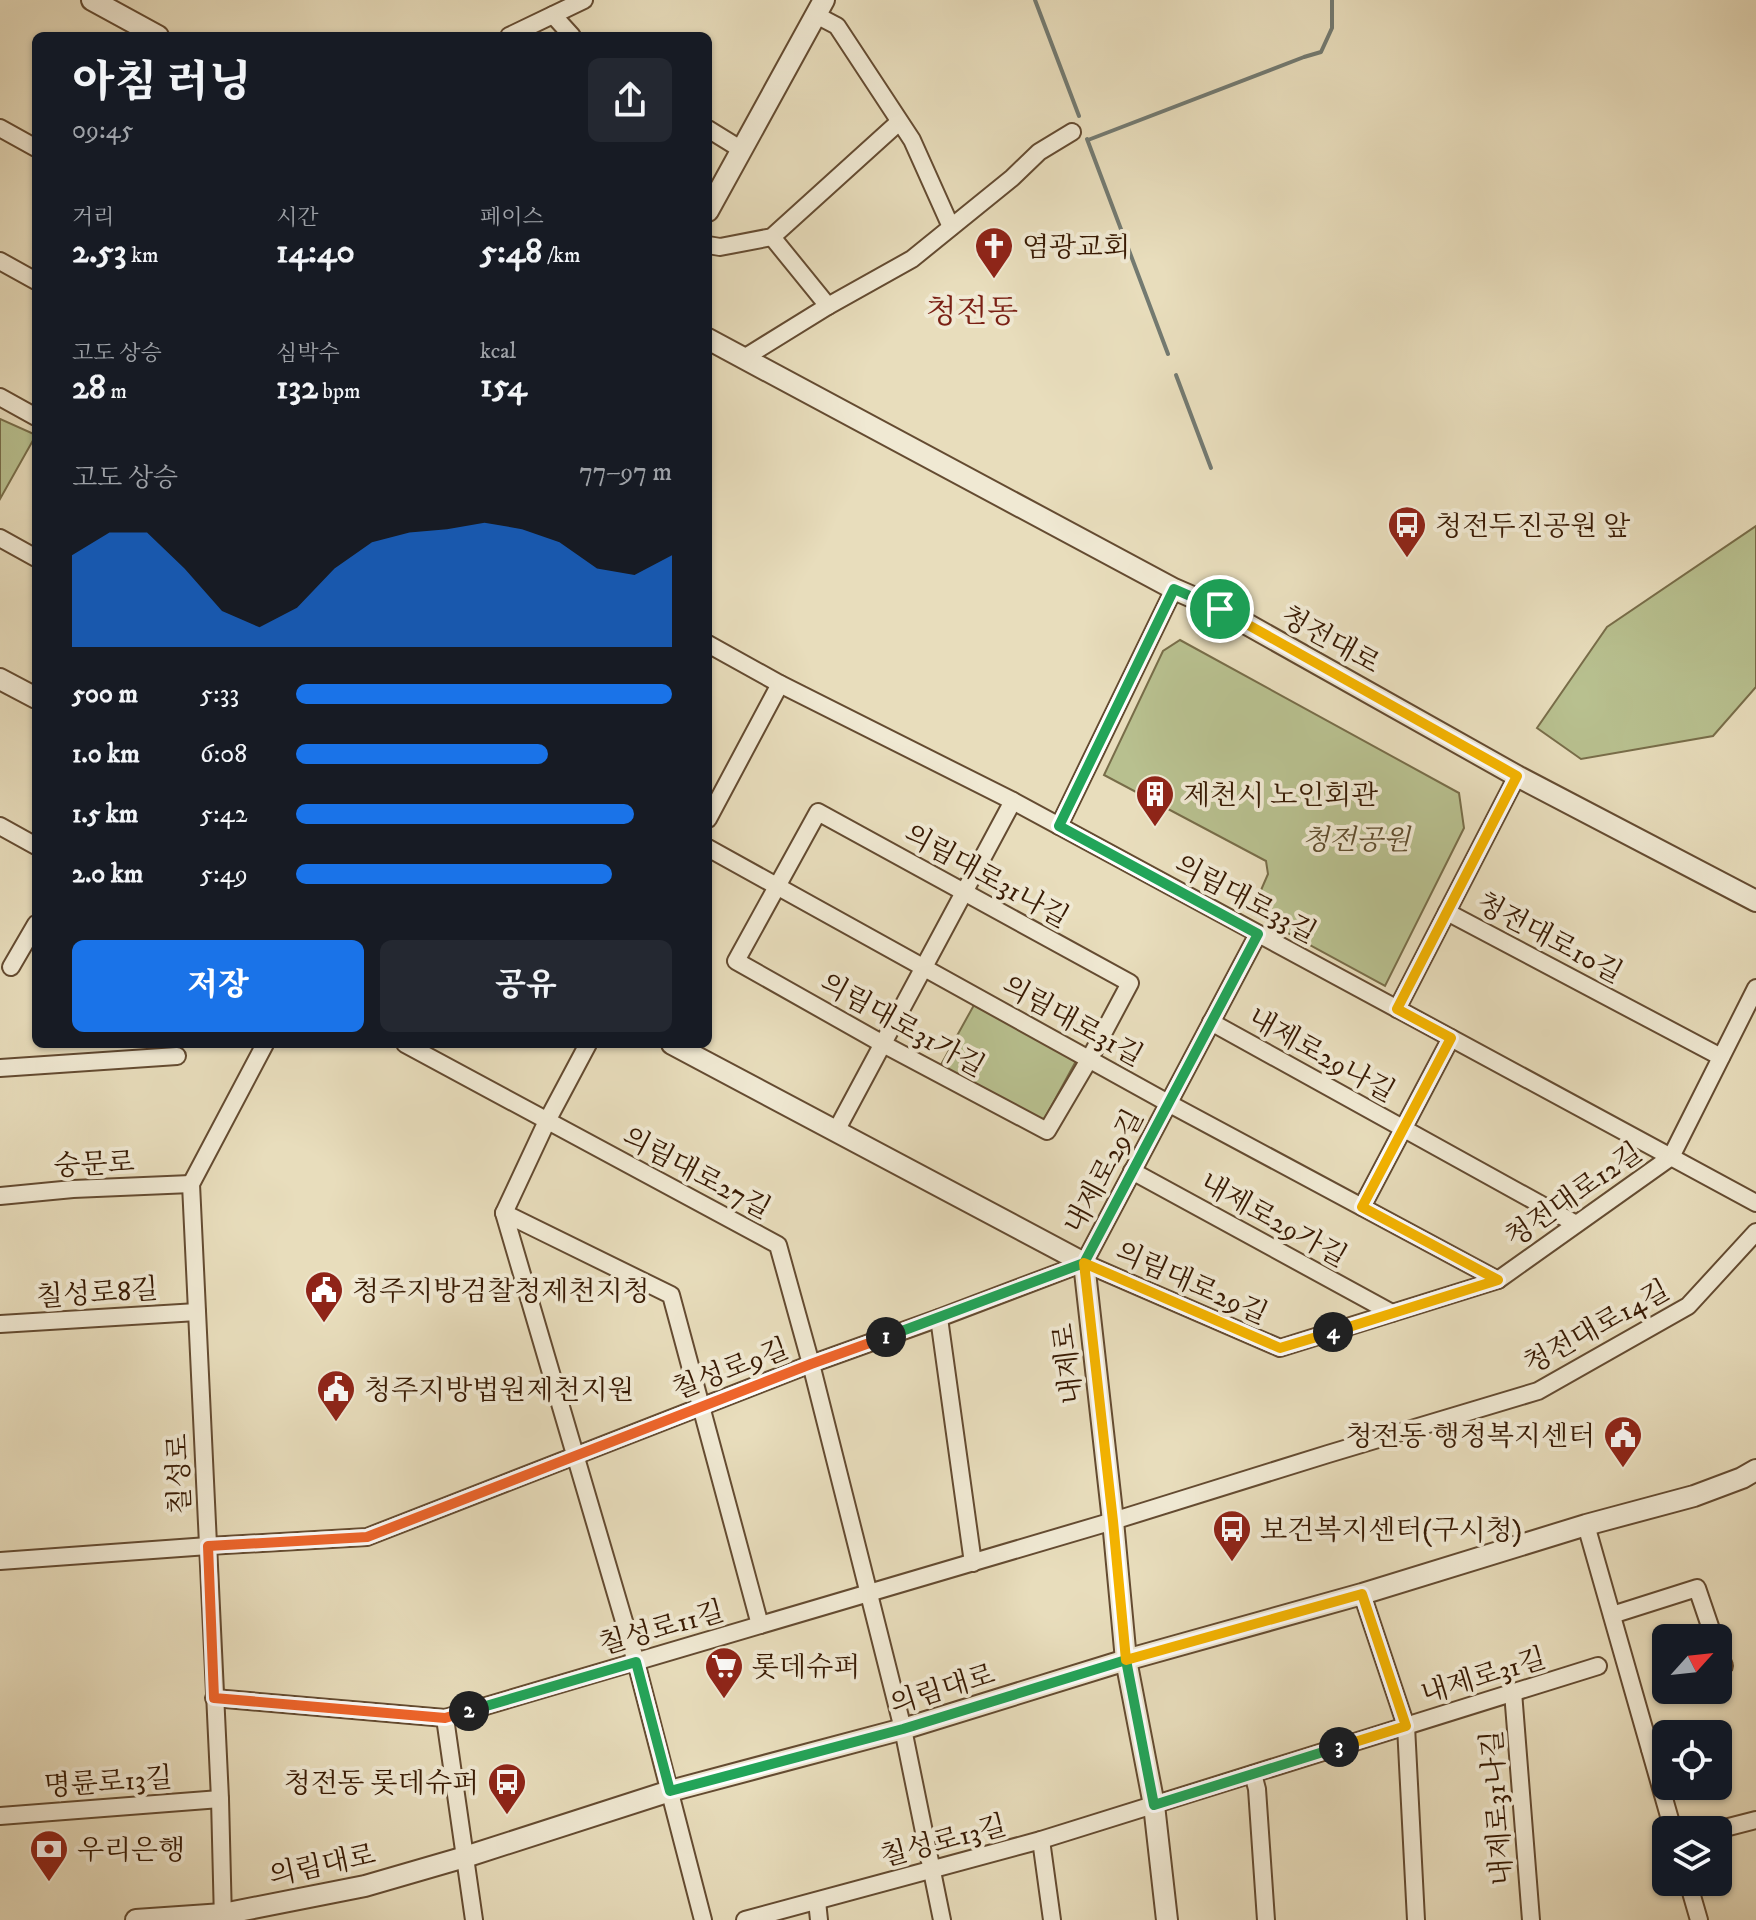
<!DOCTYPE html>
<html lang="ko">
<meta charset="utf-8">
<style>
:root{--surface:#171b24;--page:#242831;--text:#f1f3f6;--muted:#9ea1a6;--accent:#1a73e8}
body{margin:0;font-family:"IM FELL DW Pica","Noto Serif KR",serif;background:var(--page);color:var(--text);height:100vh;display:flex;flex-direction:column;font-size:30px;white-space:nowrap}
*{box-sizing:border-box;margin:0}
p{font-size:26px;color:var(--muted)}
.icon{flex:none;width:44px;height:44px;fill:none;stroke:currentColor;stroke-width:2;stroke-linecap:round;stroke-linejoin:round}
.map{position:relative;flex:1;overflow:hidden}
.drawer{position:absolute;left:32px;top:32px;width:680px;height:1016px;display:flex;flex-direction:column;background:var(--surface);border-radius:12px;box-shadow:0 2px 6px #0004}
.drawer>*{flex:none}
.needle{width:52px;rotate:63deg}
.tools{position:absolute;left:1652px;top:1624px;display:grid;gap:16px}
.tools a{display:grid;place-items:center;width:80px;height:80px;border-radius:12px;background:var(--surface);box-shadow:0 2px 6px #0004;font-size:40px}
.pin{position:absolute;display:grid;place-items:center;width:68px;height:68px;color:#fff;margin:-34px;border:4px solid #fff;border-radius:50%;box-shadow:0 2px 8px #0007}
.km{position:absolute;width:40px;height:40px;margin:-20px;border-radius:50%;background:#222;color:#fff;font-size:22px;line-height:40px;text-align:center}
.round{display:grid;place-items:center;flex:none;width:84px;height:84px;border-radius:12px;background:var(--page)}
.head{display:flex;align-items:center;justify-content:space-between;height:136px;padding:0 40px}
h1{font-size:44px;font-weight:800;line-height:60px}
.figures{display:grid;grid-template-columns:repeat(3,1fr);gap:12px;height:136px;padding:8px 40px}
.figures div{display:grid;align-content:center}
.figures b{font-size:34px;font-weight:800}
.figures small{font-size:22px;font-weight:400}
.figures p{font-size:22px}
.chart{height:224px;padding:16px 40px}
.chart p{display:flex;justify-content:space-between}
.chart svg{width:100%;height:144px;margin-top:8px;fill:var(--accent);opacity:.7}
.action{display:flex;gap:16px;margin-top:auto;padding:16px 40px}
.action a{flex:1;height:92px;border-radius:12px;background:var(--accent);color:#fff;font-size:32px;font-weight:800;line-height:92px;text-align:center}
.action a+a{background:var(--page);color:var(--text)}
ul{padding:0 40px;list-style:none;font-size:26px}
li{display:grid;grid-template-columns:128px 96px 1fr;align-items:center;height:60px}
li i{height:20px;border-radius:10px;background:var(--accent)}
.map>svg:first-child{display:block}
.green{fill:#b8c08f;stroke:#786d49;stroke-width:2}
.lines{fill:none;stroke-linecap:round;stroke-linejoin:round}
.stream{stroke:#737a71;stroke-width:4}
.minor-casing{stroke:#644b31;stroke-width:20}
.tertiary-casing{stroke:#644b31;stroke-width:24}
.minor{stroke:#f0e9d3;stroke-width:16}
.tertiary{stroke:#f0e9d3;stroke-width:20}
.split-1-casing{stroke:#fff;stroke-width:16}
.split-2-casing{stroke:#fff;stroke-width:16}
.split-3-casing{stroke:#fff;stroke-width:16}
.split-4-casing{stroke:#fff;stroke-width:16}
.split-5-casing{stroke:#fff;stroke-width:16}
.split-1{stroke:#22a559;stroke-width:10}
.split-2{stroke:#f0652b;stroke-width:10}
.split-3{stroke:#22a559;stroke-width:10}
.split-4{stroke:#f5b400;stroke-width:10}
.split-5{stroke:#f5b400;stroke-width:10}
.labels{text-anchor:middle;stroke-width:8;stroke-linejoin:round;paint-order:stroke}
.poi-label{font-size:28px;fill:#381a03;stroke:#f0e9d3;text-anchor:start}
.street-label{font-size:28px;fill:#381a03;stroke:#f0e9d3}
.park-label{font-size:28px;font-style:italic;fill:#5e4c2d;stroke:#f0e9d3}
.quarter-label{font-size:32px;fill:#7a1f14;stroke:#f0e9d3}
</style>
<div class="map">
<svg width="1756" height="1920" viewBox="0 0 1756 1920">
<rect width="100%" height="100%" fill="#e8ddbc"/>
<filter id="stains"><feTurbulence type="fractalNoise" baseFrequency=".0025" numOctaves="4"/><feColorMatrix values="0 0 0 0 .2 0 0 0 0 .09 0 0 0 0 .02 0 0 0 .5 -.17"/></filter>
<radialGradient id="worn" r=".72"><stop offset=".6" stop-color="#630" stop-opacity="0"/><stop offset="1" stop-color="#630" stop-opacity=".3"/></radialGradient>
<g class="green">
<path d="M0 419 36 435 0 499Z"/>
<path d="M1756 526V687L1713 736 1581 759 1537 728 1607 627Z"/>
<path d="M1180 640 1459 793 1464 828 1385 986 1251 913 1268 874 1266 861 1104 775 1163 651Z"/>
<path d="M974 1005 1076 1061 1040 1127 938 1070Z"/>
</g>
<g class="lines">
<g class="stream">
<path d="M1035 0 1079 116"/>
<path d="M1087 139 1168 354"/>
<path d="M1088 140 1304 57 1321 52 1332 28V0"/>
<path d="M1176 375 1211 468"/>
</g>
<defs>
<g id="minor">
<path d="M553 15 572 36"/>
<path d="M816 15 837 26 912 140 951 227"/>
<path d="M509 36 584 0"/>
<path d="M0 128 36 148"/>
<path d="M708 129 742 150"/>
<path d="M772 237 828 306 912 259 1012 178 1039 152 1072 132"/>
<path d="M708 245 720 247 772 237 899 122"/>
<path d="M0 261 36 281"/>
<path d="M744 358 828 306"/>
<path d="M0 397 36 417"/>
<path d="M0 538 36 558"/>
<path d="M708 644 780 684 1013 801 1756 1203"/>
<path d="M818 812 1130 983 1090 1058 1047 1131 883 1044 736 961Z"/>
<path d="M708 819 780 684"/>
<path d="M0 826 36 846"/>
<path d="M1059 826 1174 589"/>
<path d="M708 848 1168 1103 1498 1280"/>
<path d="M1447 912 1721 1057"/>
<path d="M11 967 36 924"/>
<path d="M1397 1009 1517 776"/>
<path d="M1211 1022 1576 1224"/>
<path d="M405 1044 778 1245 811 1364 903 1729 942 1920"/>
<path d="M588 1044 547 1121 504 1213 636 1662 703 1920"/>
<path d="M0 1068 177 1056"/>
<path d="M836 1131 1013 801"/>
<path d="M1132 1171 1392 1313"/>
<path d="M0 1196 73 1189 191 1184"/>
<path d="M1362 1207 1451 1038"/>
<path d="M504 1213 671 1295 760 1625"/>
<path d="M1084 1263 1280 1348 1498 1280 1671 1157 1756 988"/>
<path d="M1084 1263 1258 934"/>
<path d="M939 1318 973 1563"/>
<path d="M0 1324 197 1312"/>
<path d="M1586 1525 1673 1830"/>
<path d="M0 1561 208 1546 367 1537 811 1364 939 1318 1084 1263"/>
<path d="M1362 1594 1406 1726 1416 1920"/>
<path d="M1612 1615 1697 1588 1714 1638"/>
<path d="M1718 1650 1724 1666"/>
<path d="M1513 1692 1531 1920"/>
<path d="M214 1698 445 1718 1113 1521 1328 1454 1538 1391 1688 1306 1756 1232"/>
<path d="M445 1718 474 1920"/>
<path d="M1650 1749 1666 1744"/>
<path d="M1253 1774 1257 1789 1266 1920"/>
<path d="M0 1816 220 1799"/>
<path d="M1717 1830 1756 1820"/>
<path d="M1041 1840 1052 1920"/>
<path d="M1688 1882 1699 1920"/>
<path d="M817 1901 819 1920"/>
<path d="M223 1920 220 1799 191 1184 265 1044"/>
<path d="M745 1920 1041 1840 1598 1666"/>
</g>
<g id="tertiary">
<path d="M92 0 158 36"/>
<path d="M708 211 824 0"/>
<path d="M708 339 1174 589 1220 609 1517 776 1756 901"/>
<path d="M0 679 36 698"/>
<path d="M672 1044 1084 1263 1113 1521 1126 1660 1154 1805 1167 1920"/>
<path d="M136 1920 223 1914 365 1886 465 1857 670 1791 903 1729 1126 1660 1362 1594 1586 1525 1694 1496 1742 1478 1756 1470"/>
</g>
</defs>
<use href="#minor" class="minor-casing"/>
<use href="#tertiary" class="tertiary-casing"/>
<use href="#minor" class="minor"/>
<use href="#tertiary" class="tertiary"/>
</g>
<g class="lines">
<defs>
<path id="split-1" d="M886 1337 1084 1263 1258 934 1059 826 1174 589 1220 609"/>
<path id="split-2" d="M469 1711 445 1718 214 1698 208 1546 367 1537 811 1364 886 1337"/>
<path id="split-3" d="M469 1711 636 1662 670 1791 903 1729 1126 1660 1154 1805 1339 1747"/>
<path id="split-4" d="M1333 1332 1280 1348 1084 1263 1113 1521 1126 1660 1362 1594 1406 1726 1339 1747"/>
<path id="split-5" d="M1220 609 1517 776 1397 1009 1451 1038 1362 1207 1498 1280 1333 1332"/>
</defs>
<use href="#split-1" class="split-1-casing"/>
<use href="#split-2" class="split-2-casing"/>
<use href="#split-3" class="split-3-casing"/>
<use href="#split-4" class="split-4-casing"/>
<use href="#split-5" class="split-5-casing"/>
<use href="#split-1" class="split-1"/>
<use href="#split-2" class="split-2"/>
<use href="#split-3" class="split-3"/>
<use href="#split-4" class="split-4"/>
<use href="#split-5" class="split-5"/>
</g>
<defs>
<symbol id="church-pin" viewBox="-11 -11 22 30"><path d="M0 17L-7.5 6A9.5 9.5 0 1 1 7.5 6Z" fill="#8f2418" stroke="#f0e9d3"/><path d="M-1.2-6h2.4v3.5h3.3v2.4h-3.3V6h-2.4V-.1h-3.3v-2.4h3.3Z" fill="#fff"/></symbol>
<symbol id="bus-pin" viewBox="-11 -11 22 30"><path d="M0 17L-7.5 6A9.5 9.5 0 1 1 7.5 6Z" fill="#8f2418" stroke="#f0e9d3"/><path d="M-5-6H5V4H4V6H2V4H-2V6H-4V4H-5ZM-3.5-4V0h7V-4ZM-3.5 1.2v1.5H-2V1.2ZM2 1.2v1.5H3.5V1.2Z" fill="#fff"/></symbol>
<symbol id="building-pin" viewBox="-11 -11 22 30"><path d="M0 17L-7.5 6A9.5 9.5 0 1 1 7.5 6Z" fill="#8f2418" stroke="#f0e9d3"/><path d="M-4-6H4V6H1V3H-1V6H-4ZM-2.5-4.3h1.7v1.8h-1.7ZM.8-4.3h1.7v1.8H.8ZM-2.5-1h1.7V.8h-1.7ZM.8-1h1.7V.8H.8Z" fill="#fff"/></symbol>
<symbol id="civic-pin" viewBox="-11 -11 22 30"><path d="M0 17L-7.5 6A9.5 9.5 0 1 1 7.5 6Z" fill="#8f2418" stroke="#f0e9d3"/><path d="M-.6-6.5H3V-4.5H.6V-3L4-1V1h2V6H-6V1h2V-1L-.6-3ZM-1.2 2.5V6h2.4V2.5Z" fill="#fff"/></symbol>
<symbol id="supermarket-pin" viewBox="-11 -11 22 30"><path d="M0 17L-7.5 6A9.5 9.5 0 1 1 7.5 6Z" fill="#8f2418" stroke="#f0e9d3"/><path d="M-6-5.5h2.5l.6 2H6L4.5 2H-2.5L-4.4-4H-6ZM-1.5 3.2a1.3 1.3 0 1 0 .1 0ZM3 3.2a1.3 1.3 0 1 0 .1 0Z" fill="#fff"/></symbol>
<symbol id="bank-pin" viewBox="-11 -11 22 30"><path d="M0 17L-7.5 6A9.5 9.5 0 1 1 7.5 6Z" fill="#8f2418" stroke="#f0e9d3"/><path d="M-6-4H6V4H-6ZM0-2.3a2.3 2.3 0 1 0 0 4.6a2.3 2.3 0 1 0 0-4.6Z" fill="#fff"/></symbol>
</defs>
<g fill-rule="evenodd">
<use href="#church-pin" x="972" y="224" width="44" height="60"/>
<use href="#bus-pin" x="1385" y="503" width="44" height="60"/>
<use href="#building-pin" x="1133" y="772" width="44" height="60"/>
<use href="#civic-pin" x="302" y="1268" width="44" height="60"/>
<use href="#civic-pin" x="314" y="1367" width="44" height="60"/>
<use href="#civic-pin" x="1601" y="1413" width="44" height="60"/>
<use href="#bus-pin" x="1210" y="1507" width="44" height="60"/>
<use href="#supermarket-pin" x="702" y="1644" width="44" height="60"/>
<use href="#bus-pin" x="485" y="1760" width="44" height="60"/>
<use href="#bank-pin" x="27" y="1827" width="44" height="60"/>
</g>
<g class="labels">
<g class="poi-label">
<text x="1022" y="256">염광교회</text>
<text x="1435" y="535">청전두진공원 앞</text>
<text x="1183" y="804">제천시 노인회관</text>
<text x="352" y="1300">청주지방검찰청제천지청</text>
<text x="364" y="1399">청주지방법원제천지원</text>
<text x="1595" y="1445" text-anchor="end">청전동 행정복지센터</text>
<text x="1260" y="1539">보건복지센터(구시청)</text>
<text x="752" y="1676">롯데슈퍼</text>
<text x="479" y="1792" text-anchor="end">청전동 롯데슈퍼</text>
<text x="77" y="1859">우리은행</text>
</g>
<g class="street-label">
<text transform="translate(1331 639) rotate(29)" y="10">청전대로</text>
<text transform="translate(987 875) rotate(29)" y="10">의림대로31나길</text>
<text transform="translate(1246 898) rotate(28)" y="10">의림대로33길</text>
<text transform="translate(1550 937) rotate(28)" y="10">청전대로10길</text>
<text transform="translate(1073 1020) rotate(29)" y="10">의림대로31길</text>
<text transform="translate(903 1024) rotate(29)" y="10">의림대로31가길</text>
<text transform="translate(1322 1054) rotate(29)" y="10">내제로29나길</text>
<text transform="translate(94 1163) rotate(-3)" y="10">숭문로</text>
<text transform="translate(1103 1171) rotate(-62)" y="10">내제로29길</text>
<text transform="translate(697 1172) rotate(28)" y="10">의림대로27길</text>
<text transform="translate(1573 1194) rotate(-35)" y="10">청전대로12길</text>
<text transform="translate(1274 1219) rotate(29)" y="10">내제로29가길</text>
<text transform="translate(1192 1282) rotate(24)" y="10">의림대로29길</text>
<text transform="translate(97 1292) rotate(-4)" y="10">칠성로8길</text>
<text transform="translate(1596 1326) rotate(-29)" y="10">청전대로14길</text>
<text transform="translate(1067 1364) rotate(-97)" y="10">내제로</text>
<text transform="translate(730 1368) rotate(-21)" y="10">칠성로9길</text>
<text transform="translate(178 1474) rotate(-92)" y="10">칠성로</text>
<text transform="translate(661 1627) rotate(-16)" y="10">칠성로11길</text>
<text transform="translate(1483 1675) rotate(-17)" y="10">내제로31길</text>
<text transform="translate(942 1688) rotate(-17)" y="10">의림대로</text>
<text transform="translate(108 1781) rotate(-4)" y="10">명륜로13길</text>
<text transform="translate(1496 1808) rotate(-94)" y="10">내제로31나길</text>
<text transform="translate(943 1840) rotate(-15)" y="10">칠성로13길</text>
<text transform="translate(322 1864) rotate(-12)" y="10">의림대로</text>
</g>
<g class="park-label">
<text x="1356" y="849">청전공원</text>
</g>
<g class="quarter-label">
<text x="972" y="322">청전동</text>
</g>
</g>
<rect width="100%" height="100%" filter="url(#stains)"/>
<rect width="100%" height="100%" fill="url(#worn)"/>
</svg>
<div class="tools">
<a><svg class="needle" viewBox="-14 -14 28 28"><path d="M0-13l5 13h-10z" fill="#e53935"/><path d="M0 13l5-13h-10z" fill="#9ea1a6"/></svg></a>
<a><svg class="icon" aria-label="locate" viewBox="0 0 24 24"><circle cx="12" cy="12" r="6"/><path d="M12 2v4M12 18v4M2 12h4M18 12h4"/></svg></a>
<a><svg class="icon" aria-label="layers" viewBox="0 0 24 24"><path d="M12 4l9 5-9 5-9-5zM3 14l9 5 9-5"/></svg></a>
</div>
<div class="pin" style="left:1220px;top:609px;background:#1e9e55"><svg class="icon" aria-label="arrive" viewBox="0 0 24 24"><path d="M6 21V4h12l-3 4 3 4H6"/></svg></div>
<b class="km" style="left:886px;top:1337px">1</b>
<b class="km" style="left:469px;top:1711px">2</b>
<b class="km" style="left:1339px;top:1747px">3</b>
<b class="km" style="left:1333px;top:1332px">4</b>
<section class="drawer">
<div class="head"><div><h1>아침 러닝</h1><p>09:45</p></div><a class="round"><svg class="icon" aria-label="share" viewBox="0 0 24 24"><path d="M12 15V3M7 8l5-5 5 5M5 13v7h14v-7"/></svg></a></div>
<div class="figures">
<div><p>거리</p><b>2.53<small> km</small></b></div>
<div><p>시간</p><b>14:40</b></div>
<div><p>페이스</p><b>5:48<small> /km</small></b></div>
</div>
<div class="figures">
<div><p>고도 상승</p><b>28<small> m</small></b></div>
<div><p>심박수</p><b>132<small> bpm</small></b></div>
<div><p>kcal</p><b>154</b></div>
</div>
<div class="chart"><p><span>고도 상승</span>77–97 m</p>
<svg viewBox="0 0 160 44" preserveAspectRatio="none"><path d="M0 44V16L10 9L20 9L30 20L40 33L50 38L60 32L70 20L80 12L90 9L100 8L110 6L120 8L130 12L140 20L150 22L160 16V44z"/></svg>
</div>
<ul>
<li><b>500 m</b>5:33<i style="width:100%"></i></li>
<li><b>1.0 km</b>6:08<i style="width:67%"></i></li>
<li><b>1.5 km</b>5:42<i style="width:90%"></i></li>
<li><b>2.0 km</b>5:49<i style="width:84%"></i></li>
</ul>
<div class="action"><a>저장</a><a>공유</a></div>
</section>
</div>
